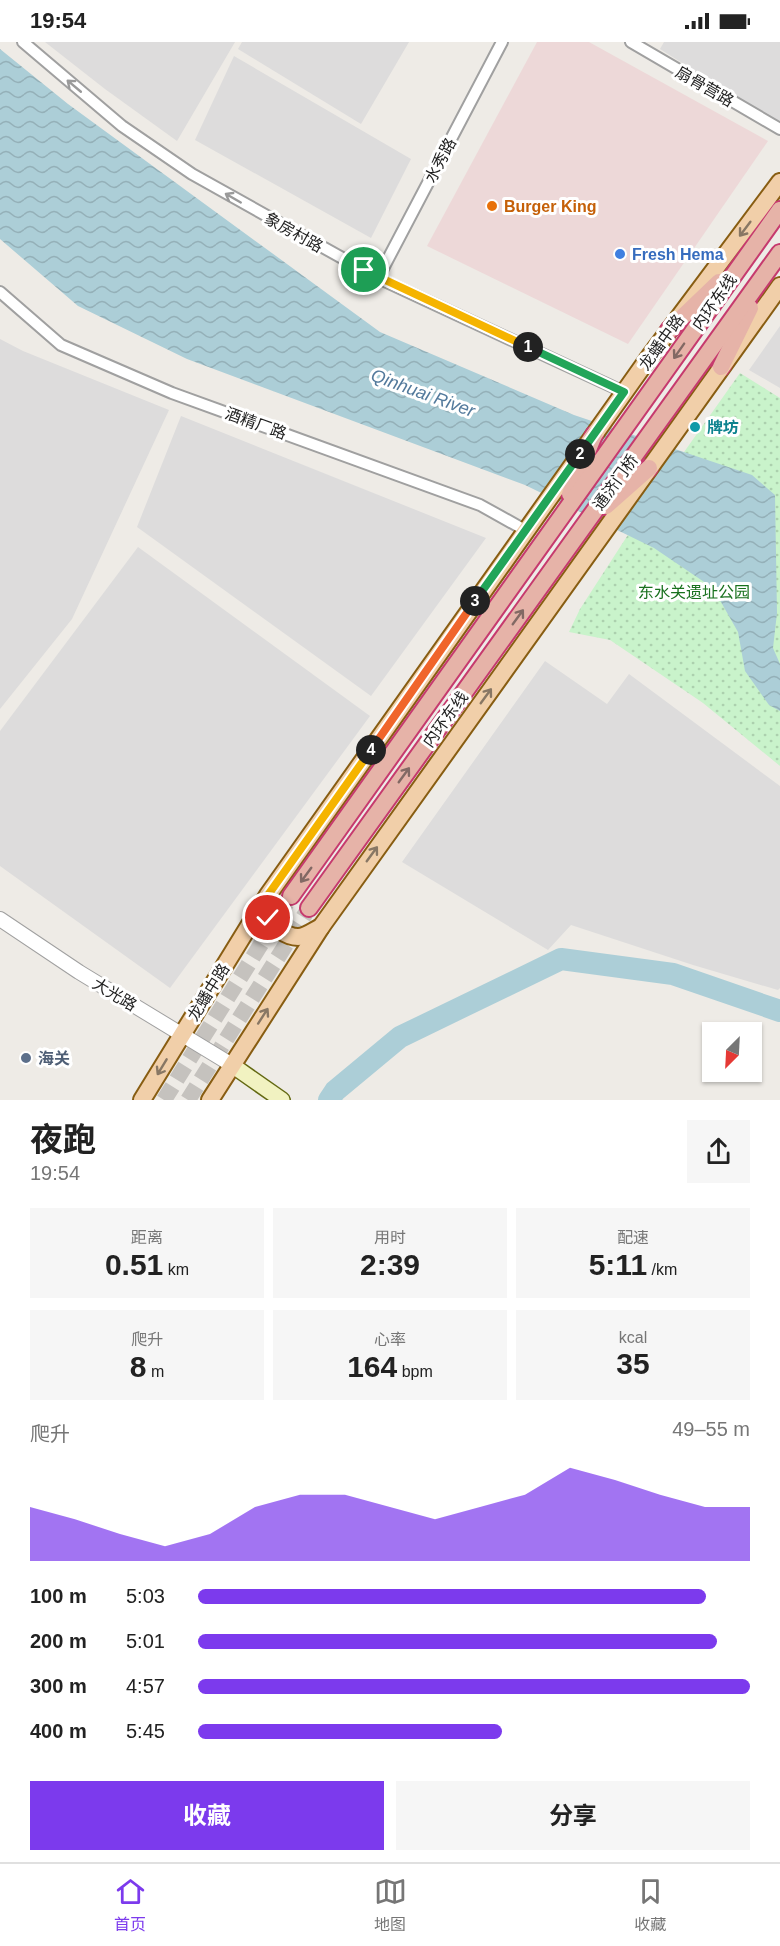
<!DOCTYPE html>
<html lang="zh">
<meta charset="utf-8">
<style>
:root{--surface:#fff;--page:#f6f6f6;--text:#222;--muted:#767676;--line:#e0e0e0;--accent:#7c3aed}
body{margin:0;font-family:Arial,"Noto Sans SC",sans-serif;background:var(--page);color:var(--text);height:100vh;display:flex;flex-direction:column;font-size:22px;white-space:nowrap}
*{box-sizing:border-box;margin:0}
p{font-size:20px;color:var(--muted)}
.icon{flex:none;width:33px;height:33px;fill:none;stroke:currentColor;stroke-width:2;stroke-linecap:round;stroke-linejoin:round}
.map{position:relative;height:1058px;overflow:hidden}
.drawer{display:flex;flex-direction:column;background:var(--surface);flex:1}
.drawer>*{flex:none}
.needle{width:39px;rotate:204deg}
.fabs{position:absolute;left:702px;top:980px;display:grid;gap:12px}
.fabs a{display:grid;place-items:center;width:60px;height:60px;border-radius:0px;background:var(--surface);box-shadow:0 2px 4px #0004;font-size:30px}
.pin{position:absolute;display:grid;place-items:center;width:51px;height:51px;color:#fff;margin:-26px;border:3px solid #fff;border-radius:50%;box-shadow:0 2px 6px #0007}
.km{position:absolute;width:30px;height:30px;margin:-15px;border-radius:50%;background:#222;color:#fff;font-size:16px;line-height:30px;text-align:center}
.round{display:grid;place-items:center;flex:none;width:63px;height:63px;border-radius:0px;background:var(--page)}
.headline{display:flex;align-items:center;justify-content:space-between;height:102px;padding:0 30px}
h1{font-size:33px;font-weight:700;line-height:45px}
.metrics{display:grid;grid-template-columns:repeat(3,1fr);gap:9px;height:102px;padding:6px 30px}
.metrics div{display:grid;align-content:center;border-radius:0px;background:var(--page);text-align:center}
.metrics b{font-size:30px;font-weight:700}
.metrics small{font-size:16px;font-weight:400}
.metrics p{font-size:16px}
.chart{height:168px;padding:12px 30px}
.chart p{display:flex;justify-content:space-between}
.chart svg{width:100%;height:108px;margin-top:6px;fill:var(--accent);opacity:.7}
.button{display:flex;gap:12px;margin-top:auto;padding:12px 30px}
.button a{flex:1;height:69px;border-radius:0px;background:var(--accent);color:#fff;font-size:24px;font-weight:700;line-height:69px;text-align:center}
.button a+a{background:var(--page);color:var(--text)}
ul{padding:0 30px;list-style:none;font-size:20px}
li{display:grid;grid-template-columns:96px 72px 1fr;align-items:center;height:45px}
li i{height:15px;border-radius:8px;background:var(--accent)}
.status{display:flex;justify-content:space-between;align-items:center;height:42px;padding:0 30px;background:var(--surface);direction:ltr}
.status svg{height:16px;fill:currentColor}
.menu{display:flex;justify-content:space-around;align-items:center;height:84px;border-top:2px solid var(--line);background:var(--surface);font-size:16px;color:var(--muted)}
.menu a{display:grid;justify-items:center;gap:3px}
.menu .on{color:var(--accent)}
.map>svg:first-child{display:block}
.residential{fill:#dddcdc}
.commercial{fill:#edd8d8}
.park{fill:url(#park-dots)}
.water{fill:url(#water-waves)}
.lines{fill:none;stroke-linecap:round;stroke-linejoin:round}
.river{stroke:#acced7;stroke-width:22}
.trunk-tunnel{stroke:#c5c2be;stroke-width:16;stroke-dasharray:16 8;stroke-linecap:butt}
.minor-casing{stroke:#a0a0a0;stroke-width:14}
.tertiary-casing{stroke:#a0a0a0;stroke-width:16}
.secondary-casing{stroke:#636912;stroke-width:18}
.primary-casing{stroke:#885d12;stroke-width:20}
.trunk-casing{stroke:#c63a6e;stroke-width:20}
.minor{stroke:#fff;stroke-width:10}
.tertiary{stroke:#fff;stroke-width:14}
.secondary{stroke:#f1f2c1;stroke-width:15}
.primary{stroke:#f1cfa9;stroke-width:16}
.trunk{stroke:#e6b3a8;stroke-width:16}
.oneway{stroke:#9a9a9a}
.oneway2{stroke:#887764}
.oneway3{stroke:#826964}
.split-1-casing{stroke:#fff;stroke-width:12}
.split-2-casing{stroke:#fff;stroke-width:12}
.split-3-casing{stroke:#fff;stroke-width:12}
.split-4-casing{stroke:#fff;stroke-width:12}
.split-5-casing{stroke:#fff;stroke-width:12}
.split-1{stroke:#f5b400;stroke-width:8}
.split-2{stroke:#22a559;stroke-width:8}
.split-3{stroke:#22a559;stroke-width:8}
.split-4{stroke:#f0652b;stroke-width:8}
.split-5{stroke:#f5b400;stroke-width:8}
.food-dot{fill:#e8710a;stroke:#fff;stroke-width:2}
.shop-dot{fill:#3f7fe0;stroke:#fff;stroke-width:2}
.culture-dot{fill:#0f9aa8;stroke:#fff;stroke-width:2}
.service-dot{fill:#5c6f8a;stroke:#fff;stroke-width:2}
.labels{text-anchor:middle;stroke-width:6;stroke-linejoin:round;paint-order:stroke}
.street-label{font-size:16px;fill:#1f1f1f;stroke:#fff}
.food-label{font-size:16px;font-weight:bold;fill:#c56008;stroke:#fff;text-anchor:start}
.shop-label{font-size:16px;font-weight:bold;fill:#366cbe;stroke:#fff;text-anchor:start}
.culture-label{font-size:16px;font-weight:bold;fill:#0d838f;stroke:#fff;text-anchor:start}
.park-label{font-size:16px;fill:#19711e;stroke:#fff}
.service-label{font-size:16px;font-weight:bold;fill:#4e5e75;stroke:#fff;text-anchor:start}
.water-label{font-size:18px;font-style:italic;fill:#537a9c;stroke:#fff}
</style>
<div class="status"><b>19:54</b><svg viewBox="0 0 49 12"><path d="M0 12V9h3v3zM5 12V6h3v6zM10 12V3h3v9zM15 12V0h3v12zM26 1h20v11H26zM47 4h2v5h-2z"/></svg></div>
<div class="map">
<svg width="780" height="1058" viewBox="0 0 780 1058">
<defs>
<pattern id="park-dots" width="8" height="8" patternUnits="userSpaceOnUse" patternTransform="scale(1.5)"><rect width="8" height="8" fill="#c9f3cb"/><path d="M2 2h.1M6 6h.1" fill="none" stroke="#acd0ae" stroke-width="1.8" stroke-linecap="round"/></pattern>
<pattern id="water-waves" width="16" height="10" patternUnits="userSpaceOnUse" patternTransform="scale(1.5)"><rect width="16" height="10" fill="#acced7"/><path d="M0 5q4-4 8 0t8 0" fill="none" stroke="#94b0b8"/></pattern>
</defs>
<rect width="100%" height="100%" fill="#eeebe6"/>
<g class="residential">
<path d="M45 0H235L177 99 105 47Z"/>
<path d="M242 0H409L361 82 238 7Z"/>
<path d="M664 0H780V83L660 7Z"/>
<path d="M234 14 411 117 371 196 195 98Z"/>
<path d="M780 284V346L749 328Z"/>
<path d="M0 297 23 309 169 368 72 577 0 667Z"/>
<path d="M181 374 486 496 371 654 137 485Z"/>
<path d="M138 505 370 674 170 946 0 824V689Z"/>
<path d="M545 619 607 662 629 632 780 744V946L778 948 693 923 571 883 548 908 402 820Z"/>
</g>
<path class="commercial" d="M537 0H589L768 99 628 302 427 204Z"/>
<path class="park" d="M740 331 780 356V724L703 661 610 598 569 590 580 567 655 451Z"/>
<path class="water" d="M0 7 68 62 380 290 574 373 752 433 775 453 777 571 773 606 780 622V669L769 663 745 629 738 590 713 546 654 506 525 443 187 317 78 264 0 197Z"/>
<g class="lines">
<path class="river" d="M329 1058 335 1049 400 995 561 917 673 932 780 969"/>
<g class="trunk-tunnel">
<path d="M164 1058 291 854"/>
<path d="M188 1058 309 866"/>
</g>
<defs>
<g id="minor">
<path d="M23 0 122 84 192 132 378 236 624 350"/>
<path d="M631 0 780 87"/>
<path d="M378 236 502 0"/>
<path d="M0 250 61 303 172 351 480 463 525 488"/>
</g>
<path id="tertiary" d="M0 877 79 930 232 1023"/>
<path id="secondary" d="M232 1023 282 1058"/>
<g id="primary">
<path d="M268 854C267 860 266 867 267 873 270 884 287 895 298 895 306 895 314 888 321 885"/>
<path d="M142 1058 268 853 650 314 780 140"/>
<path d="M210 1058 321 885 780 244"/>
</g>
<g id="trunk">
<path d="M669 288 719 240"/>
<path d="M721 325 750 266"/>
<path d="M570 452 594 393"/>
<path d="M606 464 649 426"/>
<path d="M291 854 780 168"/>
<path d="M309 866 780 211"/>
</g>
</defs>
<use href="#minor" class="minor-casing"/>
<use href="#tertiary" class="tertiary-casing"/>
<use href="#secondary" class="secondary-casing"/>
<use href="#primary" class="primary-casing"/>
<use href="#trunk" class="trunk-casing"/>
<use href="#minor" class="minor"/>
<use href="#tertiary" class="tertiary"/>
<use href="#secondary" class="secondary"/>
<use href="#primary" class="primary"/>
<use href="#trunk" class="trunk"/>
</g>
<defs><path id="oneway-shaft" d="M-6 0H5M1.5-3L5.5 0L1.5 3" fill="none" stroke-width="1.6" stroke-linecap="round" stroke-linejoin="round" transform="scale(1.5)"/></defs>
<g class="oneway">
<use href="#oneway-shaft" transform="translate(74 44) rotate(-140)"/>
<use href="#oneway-shaft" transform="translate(233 156) rotate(-150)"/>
</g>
<g class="oneway2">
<use href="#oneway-shaft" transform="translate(745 187) rotate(127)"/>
<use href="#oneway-shaft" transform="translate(486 654) rotate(-54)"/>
<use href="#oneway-shaft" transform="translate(372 812) rotate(-54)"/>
<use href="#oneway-shaft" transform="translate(263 974) rotate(-57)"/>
<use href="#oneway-shaft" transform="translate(162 1025) rotate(121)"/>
</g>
<g class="oneway3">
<use href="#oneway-shaft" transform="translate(679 309) rotate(125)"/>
<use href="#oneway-shaft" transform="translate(518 575) rotate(-54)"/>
<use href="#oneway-shaft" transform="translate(404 733) rotate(-54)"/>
<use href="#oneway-shaft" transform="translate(306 833) rotate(126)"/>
</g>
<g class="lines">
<defs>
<path id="split-1" d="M364 228 528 305"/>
<path id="split-2" d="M528 305 624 350 580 412"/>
<path id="split-3" d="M475 559 580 412"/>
<path id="split-4" d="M371 708 475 559"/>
<path id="split-5" d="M268 876 266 866 268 853 371 708"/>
</defs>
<use href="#split-1" class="split-1-casing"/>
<use href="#split-2" class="split-2-casing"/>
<use href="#split-3" class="split-3-casing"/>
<use href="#split-4" class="split-4-casing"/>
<use href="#split-5" class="split-5-casing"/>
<use href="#split-1" class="split-1"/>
<use href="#split-2" class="split-2"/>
<use href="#split-3" class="split-3"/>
<use href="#split-4" class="split-4"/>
<use href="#split-5" class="split-5"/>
</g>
<circle class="food-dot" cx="492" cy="164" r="6"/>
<circle class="shop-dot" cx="620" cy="212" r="6"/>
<circle class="culture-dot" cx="695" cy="385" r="6"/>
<circle class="service-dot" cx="26" cy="1016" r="6"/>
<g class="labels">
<g class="street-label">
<text transform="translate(705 44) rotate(30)" y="6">扇骨营路</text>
<text transform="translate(440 118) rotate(-62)" y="6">水秀路</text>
<text transform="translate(294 190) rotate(29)" y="6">象房村路</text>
<text transform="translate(714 260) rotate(-55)" y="6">内环东线</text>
<text transform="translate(661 300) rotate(-54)" y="6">龙蟠中路</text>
<text transform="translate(256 381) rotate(20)" y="6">酒精厂路</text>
<text transform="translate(615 440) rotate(-54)" y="6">通济门桥</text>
<text transform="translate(445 677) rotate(-54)" y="6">内环东线</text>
<text transform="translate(208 950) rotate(-58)" y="6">龙蟠中路</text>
<text transform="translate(115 952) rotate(31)" y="6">大光路</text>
</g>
<g class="food-label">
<text x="504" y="170">Burger King</text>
</g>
<g class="shop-label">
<text x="632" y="218">Fresh Hema</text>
</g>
<g class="culture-label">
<text x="707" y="391">牌坊</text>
</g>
<g class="park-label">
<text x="694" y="556">东水关遗址公园</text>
</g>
<g class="service-label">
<text x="38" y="1022">海关</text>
</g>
<g class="water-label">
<text transform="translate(423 351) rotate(20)" y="6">Qinhuai River</text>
</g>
</g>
</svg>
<div class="fabs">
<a><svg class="needle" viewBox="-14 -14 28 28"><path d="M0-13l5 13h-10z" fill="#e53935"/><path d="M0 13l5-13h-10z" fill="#767676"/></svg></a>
</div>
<div class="pin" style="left:364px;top:228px;background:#1e9e55"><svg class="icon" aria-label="arrive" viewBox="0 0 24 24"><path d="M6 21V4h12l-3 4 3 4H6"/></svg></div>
<div class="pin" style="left:268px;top:876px;background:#d93025"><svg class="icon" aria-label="check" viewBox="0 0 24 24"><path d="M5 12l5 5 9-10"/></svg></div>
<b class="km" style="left:528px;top:305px">1</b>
<b class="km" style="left:580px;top:412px">2</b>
<b class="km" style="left:475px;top:559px">3</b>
<b class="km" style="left:371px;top:708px">4</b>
</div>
<section class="drawer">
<div class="headline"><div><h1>夜跑</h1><p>19:54</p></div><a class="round"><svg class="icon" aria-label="share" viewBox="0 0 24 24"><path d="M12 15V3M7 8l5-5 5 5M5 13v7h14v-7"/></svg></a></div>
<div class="metrics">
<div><p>距离</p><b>0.51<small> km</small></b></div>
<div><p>用时</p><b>2:39</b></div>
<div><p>配速</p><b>5:11<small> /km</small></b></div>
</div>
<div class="metrics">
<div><p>爬升</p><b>8<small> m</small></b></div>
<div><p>心率</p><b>164<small> bpm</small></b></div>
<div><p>kcal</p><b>35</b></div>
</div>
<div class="chart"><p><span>爬升</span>49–55 m</p>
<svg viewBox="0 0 160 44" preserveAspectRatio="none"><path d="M0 44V22L10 27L20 33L30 38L40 33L50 22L60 17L70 17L80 22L90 27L100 22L110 17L120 6L130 11L140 17L150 22L160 22V44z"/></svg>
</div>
<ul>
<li><b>100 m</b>5:03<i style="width:92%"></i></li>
<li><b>200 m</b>5:01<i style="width:94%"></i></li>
<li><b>300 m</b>4:57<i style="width:100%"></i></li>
<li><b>400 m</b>5:45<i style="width:55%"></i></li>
</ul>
<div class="button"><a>收藏</a><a>分享</a></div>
</section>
<nav class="menu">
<a class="on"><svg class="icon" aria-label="home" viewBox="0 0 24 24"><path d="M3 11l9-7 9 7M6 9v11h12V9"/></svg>首页</a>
<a><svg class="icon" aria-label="map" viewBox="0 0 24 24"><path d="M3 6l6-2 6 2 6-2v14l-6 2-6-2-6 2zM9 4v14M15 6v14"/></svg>地图</a>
<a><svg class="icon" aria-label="saved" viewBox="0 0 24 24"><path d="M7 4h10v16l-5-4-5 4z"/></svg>收藏</a>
</nav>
